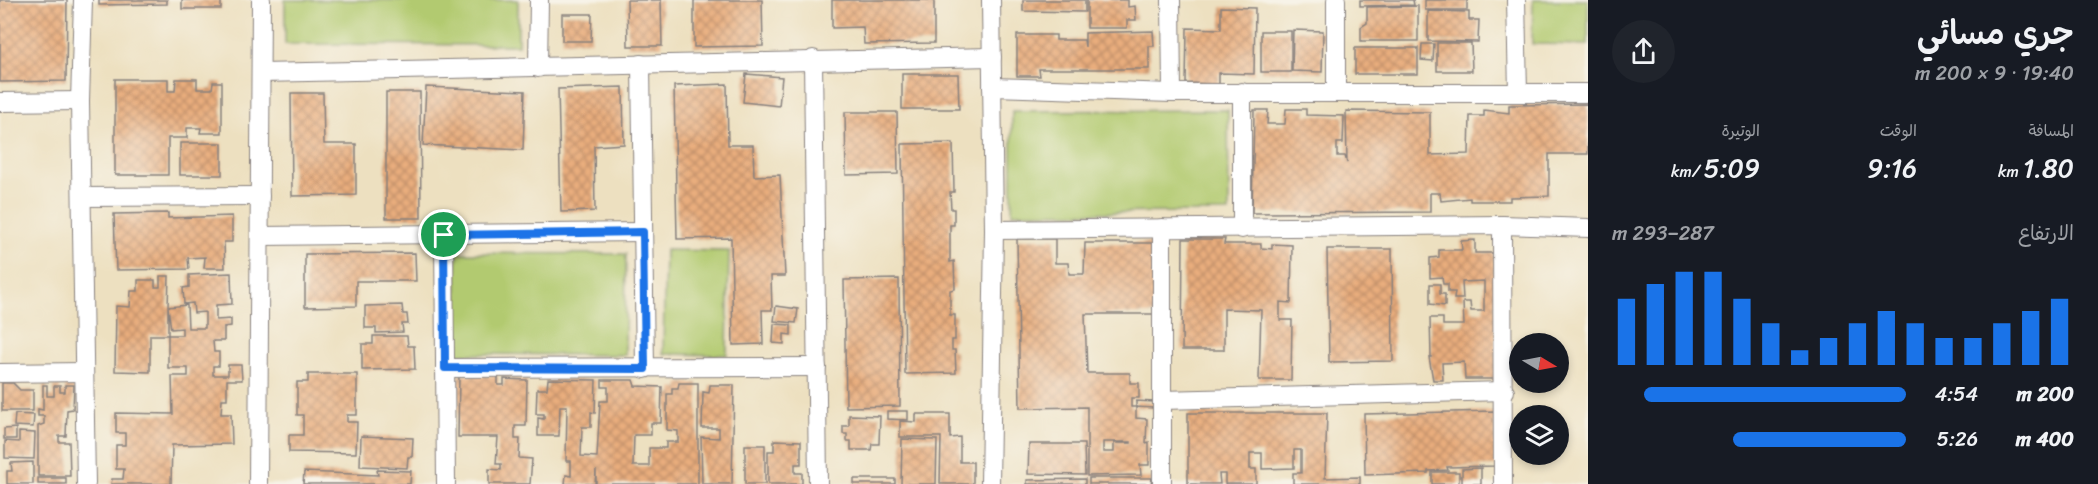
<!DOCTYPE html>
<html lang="ar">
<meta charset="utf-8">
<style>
:root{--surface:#171b24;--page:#20242c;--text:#f1f3f6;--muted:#9ea1a6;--accent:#1a73e8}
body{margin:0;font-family:Sriracha,"Playpen Sans Arabic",sans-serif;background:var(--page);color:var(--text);direction:rtl;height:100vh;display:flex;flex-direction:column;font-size:22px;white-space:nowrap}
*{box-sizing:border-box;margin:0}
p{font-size:20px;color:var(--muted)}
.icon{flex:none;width:33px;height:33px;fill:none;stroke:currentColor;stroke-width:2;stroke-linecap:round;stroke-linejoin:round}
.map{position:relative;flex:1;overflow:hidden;direction:ltr}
.details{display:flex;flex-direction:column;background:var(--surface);width:510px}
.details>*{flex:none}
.needle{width:39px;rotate:100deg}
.buttons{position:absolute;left:1509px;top:333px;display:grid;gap:12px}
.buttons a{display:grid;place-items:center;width:60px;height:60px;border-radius:50%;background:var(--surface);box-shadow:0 3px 9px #0003;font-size:30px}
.pin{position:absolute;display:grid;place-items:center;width:51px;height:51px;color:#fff;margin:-26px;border:3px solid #fff;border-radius:50%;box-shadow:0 2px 6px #0007}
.round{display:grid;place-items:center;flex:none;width:63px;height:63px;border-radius:32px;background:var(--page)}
.head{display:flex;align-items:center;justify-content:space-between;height:102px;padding:0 24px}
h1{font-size:33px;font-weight:600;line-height:45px}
.figures{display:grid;grid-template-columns:repeat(3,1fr);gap:9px;height:102px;padding:6px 24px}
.figures div{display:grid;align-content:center}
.figures b{font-size:26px;font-weight:600}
.figures small{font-size:16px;font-weight:400}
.figures p{font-size:16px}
.chart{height:168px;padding:12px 24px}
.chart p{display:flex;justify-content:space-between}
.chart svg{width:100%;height:108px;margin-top:6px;stroke:var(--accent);stroke-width:6}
ul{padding:0 24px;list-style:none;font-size:20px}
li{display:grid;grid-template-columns:96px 72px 1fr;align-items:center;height:45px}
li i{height:15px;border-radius:8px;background:var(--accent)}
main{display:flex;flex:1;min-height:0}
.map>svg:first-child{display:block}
.green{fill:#b2ca6f;stroke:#6a7655;stroke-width:1.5}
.building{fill:url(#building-cross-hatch);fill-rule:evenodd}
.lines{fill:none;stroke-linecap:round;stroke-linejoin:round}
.street-casing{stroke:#88817e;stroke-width:20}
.street{stroke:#fff;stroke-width:18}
.route-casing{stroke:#fff;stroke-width:12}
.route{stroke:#1a73e8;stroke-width:8}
</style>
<main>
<section class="details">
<div class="head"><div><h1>جري مسائي</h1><p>19:40 · 9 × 200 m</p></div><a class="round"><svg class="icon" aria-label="share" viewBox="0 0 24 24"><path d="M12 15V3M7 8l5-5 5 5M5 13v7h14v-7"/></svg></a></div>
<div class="figures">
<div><p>المسافة</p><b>1.80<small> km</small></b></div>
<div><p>الوقت</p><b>9:16</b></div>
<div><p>الوتيرة</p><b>5:09<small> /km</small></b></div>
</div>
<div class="chart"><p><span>الارتفاع</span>287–293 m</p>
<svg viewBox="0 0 160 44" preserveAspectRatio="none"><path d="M5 44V17M15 44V11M25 44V6M35 44V6M45 44V17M55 44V27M65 44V38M75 44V33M85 44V27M95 44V22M105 44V27M115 44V33M125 44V33M135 44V27M145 44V22M155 44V17"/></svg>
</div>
<ul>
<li><b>200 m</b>4:54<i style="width:89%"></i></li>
<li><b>400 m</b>5:26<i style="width:59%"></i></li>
</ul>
</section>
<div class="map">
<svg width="1588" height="484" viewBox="0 0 1588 484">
<defs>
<pattern id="building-cross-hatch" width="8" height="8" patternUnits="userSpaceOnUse" patternTransform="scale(1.5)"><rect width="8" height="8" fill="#e9ad7d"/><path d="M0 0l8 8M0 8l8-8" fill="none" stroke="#bc8c68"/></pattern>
</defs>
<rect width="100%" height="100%" fill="#f7f3e8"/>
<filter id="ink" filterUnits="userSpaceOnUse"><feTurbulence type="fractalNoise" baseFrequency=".0167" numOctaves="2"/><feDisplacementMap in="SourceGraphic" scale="12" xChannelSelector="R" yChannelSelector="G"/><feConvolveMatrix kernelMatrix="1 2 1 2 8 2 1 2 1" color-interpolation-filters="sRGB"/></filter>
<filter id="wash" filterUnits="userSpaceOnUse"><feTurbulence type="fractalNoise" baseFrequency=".008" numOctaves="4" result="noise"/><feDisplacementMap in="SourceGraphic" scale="24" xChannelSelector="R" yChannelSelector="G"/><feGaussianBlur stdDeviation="1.35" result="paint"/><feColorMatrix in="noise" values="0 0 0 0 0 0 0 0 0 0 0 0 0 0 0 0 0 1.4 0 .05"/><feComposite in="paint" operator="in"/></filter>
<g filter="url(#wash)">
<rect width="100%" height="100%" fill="#ede0c0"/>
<g class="green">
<path d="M285 0H518V45L285 44Z"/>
<path d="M1533 0H1588V45L1532 44Z"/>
<path d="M1228 110 1229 212 1012 213V111Z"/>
<path d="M665 250 729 251 727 355 663 354Z"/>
<path d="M457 253 626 254 625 355 456 354Z"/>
</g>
<g id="blocks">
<g class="building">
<path d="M0 0H67L66 81 0 82Z"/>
<path d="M99 0H167V4L99 5Z"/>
<rect x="182" y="0" width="39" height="9"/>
<path d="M627 0H661L662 46H628Z"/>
<path d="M694 0H762L763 46 694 47Z"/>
<path d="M832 0H934V43L864 44 863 27 832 28Z"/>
<path d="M1023 0H1085V12L1023 11Z"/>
<path d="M1087 0H1128V7L1135 6 1136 20H1127V28H1087Z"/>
<path d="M1360 0H1413L1414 5 1360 6Z"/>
<rect x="1425" y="0" width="42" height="10"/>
<path d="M1418 6V41H1361V27L1367 23V7Z"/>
<path d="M1221 7 1255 8 1254 74 1219 73V84L1186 83 1187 28 1221 29Z"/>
<path d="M1428 11 1469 12V20H1479L1478 42 1428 41Z"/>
<path d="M562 14H592L591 41H562Z"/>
<path d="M1293 30 1323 31 1322 72 1292 71Z"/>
<path d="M1153 31 1154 46H1149V69H1039L1040 76H1017V35H1056V40H1084L1085 47V33Z"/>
<rect x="1261" y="31" width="30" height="41"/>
<path d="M1437 43H1471L1472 71H1437Z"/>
<path d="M1422 44H1434L1433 61 1421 60Z"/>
<rect x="1355" y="48" width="63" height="26"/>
<path d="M746 74 782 77 779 106 743 102Z"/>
<path d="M902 74H958L959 109H902Z"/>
<path d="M115 79H168V91H175L176 79H197V89H212L213 82H222V133H200L201 128H187V138H168V175H115Z"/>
<path d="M727 84 728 145H753L754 176 780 175 785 276H771L772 310H762L763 344 733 345 731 238 677 239 674 86Z"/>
<path d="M426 87 525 91 523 150 423 145Z"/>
<path d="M623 87 624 144 594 146 595 211 561 212 558 89Z"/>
<path d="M386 92H420L421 218H386Z"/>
<path d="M291 93H323L324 144H356V195L292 196Z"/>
<path d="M1588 104V154H1549V196L1510 197V201H1470V198L1441 201 1440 193H1430V212L1252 213 1254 110H1268L1267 124H1285L1286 109H1306V115L1344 116 1343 143H1337V156H1345L1347 163 1346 111 1430 112V155L1469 154 1470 116H1484V110L1509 113V105Z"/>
<path d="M845 112H897L898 174 846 175Z"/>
<rect x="180" y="143" width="42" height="32"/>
<path d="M953 143 954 192H950L951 209H954V225H950V262L954 261 955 289 950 290V315H955V340H952V350H955L956 373 905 374 902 144Z"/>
<path d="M168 213V218L232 216V242H224L225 268H204L205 257 188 258 189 269 116 270 114 214Z"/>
<path d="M1017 239H1055V263H1068L1069 274H1084L1085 243H1154V314H1085L1087 373H1130V383H1139V398H1131V407H1136V401L1154 402V408L1136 407V418L1147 419 1146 443 1149 442V465H1140L1141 475 1087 476V407L1020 408ZM1103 442H1131V443H1114V452H1103Z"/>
<path d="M1183 239H1225L1224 244H1261V248L1272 249V244L1292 245 1291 303 1280 302V320H1292L1291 380H1259L1261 310 1224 309V350H1182Z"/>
<path d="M1475 240V253H1494L1497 379H1465L1464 362 1442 363 1443 380H1433L1429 357H1431L1430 318H1443V325H1464L1463 302H1470L1471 311H1484V281L1462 282 1463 299H1454L1455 292H1448V284H1443L1442 277 1430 278V258L1439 257V250H1462L1461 241Z"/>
<path d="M1327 249H1392L1393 361 1329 362Z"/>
<path d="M415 253 416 281H356V306L305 307V254Z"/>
<path d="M231 273 232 304 216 305V320L231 319V326L224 327V341H213L214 352H219V366H213V375H228V365H241L242 380H227V399H222L221 414H231L232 444 172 445 171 484H111L112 479H123L124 469H116V445H125V433H116V413L173 414 172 376H188V368H168V335H182V328L171 329 168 307V335H150V372L115 371 116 306 130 307 131 291H138V280H155V287H160V276H169L168 307 187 305 188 328H205V312L194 313 193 303 184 304 183 288 189 287V275Z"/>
<path d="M899 279 900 406 846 407 844 280Z"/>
<path d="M1430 284H1440V294H1445V306L1430 304Z"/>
<path d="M402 305 403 314H407L408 324H402L403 332 376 333V328H365V306Z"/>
<path d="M776 306 798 309 796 323 774 321Z"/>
<path d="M774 324 791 325V335L784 334V344L773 343Z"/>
<path d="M373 336H407L408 346H414L415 369 362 370V344H373Z"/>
<path d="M308 374H357V415H347V422H357L356 453 289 452V435H303V415H297V382H308Z"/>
<path d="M459 375 498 376V385H504V379L527 380 526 426H515V439H520L519 458 532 459 530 484H489V469L501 470V464H496L498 437H458Z"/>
<path d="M548 379 596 380 595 413 591 412V427H582L581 456 597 457 600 401H608V387H602V380H633L635 386 662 387 661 423H651V435H634L633 466H649V448H666V442H678V431L667 430V394H672V388H678L679 383H698V484H596V470L595 484H565L566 475 571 476V461H566L567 406H560L559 436H538V418L544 419V414H536L537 389H547Z"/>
<path d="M2 383H13L20 390H33V411H2Z"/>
<path d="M43 385H47V396H54V386H60V392H65V385H74L73 409 67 410 66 436H59V442H69L70 476H38V426L44 424V416H38V409L43 410Z"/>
<path d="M710 385H734L732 484H702L701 437 719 438V428H702L703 392 709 393Z"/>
<path d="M887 411H908V420L887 419Z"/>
<path d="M1495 411 1496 466 1447 467 1448 470 1428 471V473L1365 475 1364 414Z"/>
<path d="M1188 413H1327L1325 478 1360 477V484H1293V473H1301V450H1294V468L1262 469V453H1250V469H1256V484H1225V474H1219L1220 484H1188Z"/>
<path d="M15 414 34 415 33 427 14 426Z"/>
<path d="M916 414H950V438L960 437V462H973V484H940L941 437H900V421L916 422Z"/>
<path d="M849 415 880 416 879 444H872L871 450H851V441H847V434H843V426H849Z"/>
<path d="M16 428V439H4V429Z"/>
<path d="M19 432 35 433 34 459 5 458V441L19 442Z"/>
<path d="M361 436 413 438 412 457H408L407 468 360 466Z"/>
<path d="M902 439 937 440 936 484H901Z"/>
<path d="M774 440 801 441V464H795V473H802V484H768V451H774Z"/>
<path d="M1029 444H1084L1085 475 1028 474Z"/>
<rect x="745" y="445" width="20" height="39"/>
<path d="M33 462V484H7V471H12L11 463Z"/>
<path d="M1481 468V484H1462V469Z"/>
<path d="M377 470 411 471 410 484H303L304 472 378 475Z"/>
<rect x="1432" y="472" width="27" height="12"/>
<rect x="38" y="478" width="28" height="6"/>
<path d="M1089 478H1152L1151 484H1089Z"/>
<rect x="854" y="479" width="41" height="5"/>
<path d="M1085 479V484H1027V480Z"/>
</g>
</g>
</g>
<g filter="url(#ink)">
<use href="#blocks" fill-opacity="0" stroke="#88817e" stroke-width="1.5"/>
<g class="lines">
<defs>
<g id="street">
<path d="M83 0 80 101 86 484"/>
<path d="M1171 0 1172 93"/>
<path d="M1336 0V92"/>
<path d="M1516 0 1518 93"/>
<path d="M813 59 818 484"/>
<path d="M641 64 645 369"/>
<path d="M538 68 539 0"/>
<path d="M261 73 992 57"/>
<path d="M992 87 1172 93H1588"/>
<path d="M0 102 80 101"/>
<path d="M82 197 260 196"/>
<path d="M1502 225 1503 484"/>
<path d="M1242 229V92"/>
<path d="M994 230 1502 225 1588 228"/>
<path d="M444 235 446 484"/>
<path d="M260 236 643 232"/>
<path d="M445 368 817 367"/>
<path d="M0 373 84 372"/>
<path d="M1162 400 1505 391"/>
<path d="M258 484 261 0"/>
<path d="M990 484 994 230 991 0"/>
<path d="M1162 484V228"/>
</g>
</defs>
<use href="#street" class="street-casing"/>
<use href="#street" class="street"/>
</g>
</g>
<g class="lines" filter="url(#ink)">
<defs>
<path id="route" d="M643 232 645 369 445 368 444 235Z"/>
</defs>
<use href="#route" class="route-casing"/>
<use href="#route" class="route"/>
</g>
</svg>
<div class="buttons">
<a><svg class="needle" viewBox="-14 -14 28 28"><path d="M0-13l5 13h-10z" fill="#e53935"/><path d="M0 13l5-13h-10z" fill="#9ea1a6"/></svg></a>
<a><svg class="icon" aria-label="layers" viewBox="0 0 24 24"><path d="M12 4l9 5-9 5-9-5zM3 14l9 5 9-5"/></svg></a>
</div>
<div class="pin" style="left:444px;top:235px;background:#1e9e55"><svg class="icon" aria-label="arrive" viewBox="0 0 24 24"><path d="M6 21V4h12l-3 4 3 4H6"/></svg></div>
</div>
</main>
